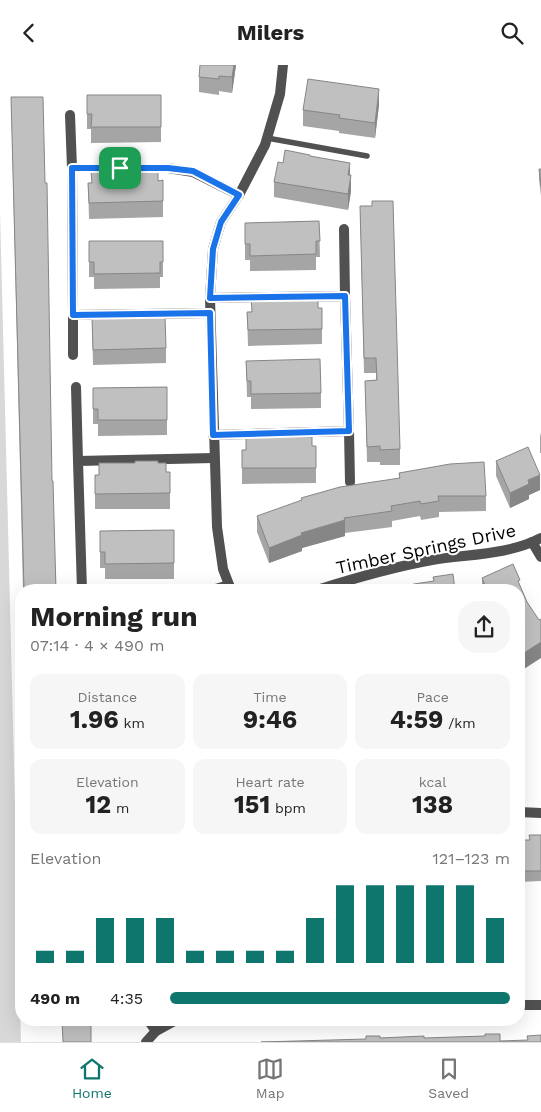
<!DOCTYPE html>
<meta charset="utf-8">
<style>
:root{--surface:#fff;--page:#f6f6f6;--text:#222;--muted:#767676;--line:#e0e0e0;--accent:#0f766e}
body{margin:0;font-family:"Work Sans",sans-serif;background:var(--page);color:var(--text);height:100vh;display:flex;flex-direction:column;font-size:19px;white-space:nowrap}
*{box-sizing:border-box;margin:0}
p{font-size:16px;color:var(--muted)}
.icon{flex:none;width:28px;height:28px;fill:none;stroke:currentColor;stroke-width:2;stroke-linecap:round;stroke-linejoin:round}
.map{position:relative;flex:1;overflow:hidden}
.side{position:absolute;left:15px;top:519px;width:510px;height:442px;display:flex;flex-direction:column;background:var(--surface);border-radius:20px;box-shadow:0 5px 20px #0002}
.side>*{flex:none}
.pin{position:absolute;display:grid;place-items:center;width:42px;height:42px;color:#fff;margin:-21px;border-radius:10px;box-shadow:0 2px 8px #0006}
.round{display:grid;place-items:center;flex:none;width:52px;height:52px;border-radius:20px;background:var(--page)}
.head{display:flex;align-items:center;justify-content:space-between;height:85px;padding:0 15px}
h1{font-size:28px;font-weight:700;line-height:38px}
.metrics{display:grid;grid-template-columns:repeat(3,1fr);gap:8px;height:85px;padding:5px 15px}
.metrics div{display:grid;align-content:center;border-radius:12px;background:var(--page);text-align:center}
.metrics b{font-size:25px;font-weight:700}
.metrics small{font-size:14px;font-weight:400}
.metrics p{font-size:14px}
.chart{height:140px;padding:10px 15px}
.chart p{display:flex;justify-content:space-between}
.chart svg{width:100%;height:90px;margin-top:5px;stroke:var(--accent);stroke-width:6}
ul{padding:0 15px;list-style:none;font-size:16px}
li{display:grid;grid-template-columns:80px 60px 1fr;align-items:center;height:38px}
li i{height:12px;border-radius:6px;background:var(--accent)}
header{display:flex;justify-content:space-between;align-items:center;height:65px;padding:0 15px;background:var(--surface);font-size:22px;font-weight:700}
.menu{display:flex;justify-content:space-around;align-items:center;height:70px;border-top:1px solid var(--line);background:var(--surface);font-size:14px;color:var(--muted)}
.menu a{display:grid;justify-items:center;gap:2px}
.menu .on{color:var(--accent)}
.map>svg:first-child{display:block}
.park{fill:#d8d8d8}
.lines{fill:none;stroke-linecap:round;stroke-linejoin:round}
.lane{stroke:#515151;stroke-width:5.5}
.street{stroke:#515151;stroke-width:10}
.wall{fill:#a5a5a5}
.shaded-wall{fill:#868686}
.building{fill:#c0c0c0;stroke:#868686}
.route-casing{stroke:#fff;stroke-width:10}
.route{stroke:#1a73e8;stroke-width:6}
.labels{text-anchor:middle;stroke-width:4;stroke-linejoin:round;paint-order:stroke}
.street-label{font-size:18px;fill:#000;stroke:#fff}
</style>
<header><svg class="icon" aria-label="back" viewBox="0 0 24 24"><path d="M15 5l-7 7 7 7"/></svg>Milers<svg class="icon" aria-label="search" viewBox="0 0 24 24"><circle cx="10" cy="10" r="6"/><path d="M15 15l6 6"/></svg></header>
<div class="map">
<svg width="541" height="977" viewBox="0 0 541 977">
<rect width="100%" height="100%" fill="#fff"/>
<path class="park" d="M0 145 21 977H0Z"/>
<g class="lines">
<path class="lane" d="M267 73 367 91"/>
<g class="street">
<path d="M70 50 72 103"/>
<path d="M344 164 345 231"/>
<path d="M210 233 345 231 349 366 213 370"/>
<path d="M210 248 73 250 72 103H168L193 107 239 130"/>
<path d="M73 250V290"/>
<path d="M76 322 78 396"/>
<path d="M349 366 350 417"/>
<path d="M532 477 541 492"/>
<path d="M82 525 78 396 214 393"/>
<path d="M212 525 229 520"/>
<path d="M231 525 223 504 217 462 210 233 213 184 221 157 239 130 265 80 280 29 283 0"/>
<path d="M317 525C355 513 393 502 432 495 468 489 509 490 541 473"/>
<path d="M519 747 541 748"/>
<path d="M519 940H541"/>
<path d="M148 955 156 966"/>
<path d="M146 977 156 966 176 955"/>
</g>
</g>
<g class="wall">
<path d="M200 0H236L232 28 219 26V30L199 27V12Z"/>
<path d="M87 30H161V77L91 78V64H87Z"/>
<path d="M11 32 52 416 56 525H23Z"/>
<path d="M379 40 375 73 339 68V66L303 61V45Z"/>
<path d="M310 91 350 110 351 126 348 145 274 132V117L283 98Z"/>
<path d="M539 104H541V131L539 114Z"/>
<path d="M163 115V152L89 154 88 118Z"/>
<path d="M360 141 400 384V400H380V397H367L365 316 376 315V308H364Z"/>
<path d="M319 156 320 192H316V205L250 206V195H245V158Z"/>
<path d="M89 176H163V212H160V223L94 224V212H89Z"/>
<path d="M318 243H322V279L248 281 247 247Z"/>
<path d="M92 253 166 283V298L93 300Z"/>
<path d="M246 296 321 328V343L251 344V332H247Z"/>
<path d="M167 322V370L98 371V359H93V323Z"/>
<path d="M541 367V388H540V372Z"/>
<path d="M316 381V418L242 419V385Z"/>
<path d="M496 396 540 425 529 430V434L510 443 496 411Z"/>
<path d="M135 398H158L166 407H170V444H95V410H99Z"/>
<path d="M399 408 486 431V446L439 447V452L421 455 420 451 392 456V462L345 468V471L302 483V486L269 498 257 467V451L399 413Z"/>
<path d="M174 465V514H105V503H100V466Z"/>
<path d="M482 513 520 521 527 537 524 604 519 596V525H482Z"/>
<path d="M519 648 523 682V698H519Z"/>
<path d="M541 770V816L519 817V775H529Z"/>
</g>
<g class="shaded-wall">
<path d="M234 0H236L232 28V12Z"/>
<path d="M379 24V40L375 73V58Z"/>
<path d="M350 98V113L348 110Z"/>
<path d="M351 110V126L348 145V129Z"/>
<path d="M540 410V425L529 430V434L510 443V428L528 415Z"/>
<path d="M345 455V471L302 483V486L269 498V483L301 468Z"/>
<path d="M541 577V593L524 604V588Z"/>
</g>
<g class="building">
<path d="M200 0H234L232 12 219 11V14L199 12Z"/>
<path d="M308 14 379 24 375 58 339 53 340 50 303 45Z"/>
<path d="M87 30H161V62H91L92 49H87Z"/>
<path d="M11 32H43L45 118H47L52 416H53L56 525H24Z"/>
<path d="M285 85 310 90V91L350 98 348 110H351L348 129 274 117 278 97 283 98Z"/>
<path d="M158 104V116L163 115V136L89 138 88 118H92L91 106Z"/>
<path d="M539 104H541V121Z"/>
<path d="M372 136H393L400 384 380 385V381L367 382 365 316 377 315 376 293H364L360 141H372Z"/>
<path d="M319 156 320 176H316V189L250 191V179H245V158Z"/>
<path d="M89 176H163V197H160V208L94 209V197H89Z"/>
<path d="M251 232H318V243H322V264L248 265 247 247H252Z"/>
<path d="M165 251 166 283 93 285 92 253Z"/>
<path d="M320 294 321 328 251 329V316H247L246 296Z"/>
<path d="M167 322V355H98V344H93V323Z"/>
<path d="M246 371 312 372V381H316V403H242V385H246Z"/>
<path d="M528 382 540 410 528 415 529 419 510 428 496 396Z"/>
<path d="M135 396H158V398H166V407H170V428L95 429V410H99V398H135Z"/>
<path d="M484 397 486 431H438L439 436 421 439 420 436 391 441 392 446 344 453 345 455 301 468 302 470 269 483 257 451 302 435 301 433 340 422 400 413 399 408 450 399Z"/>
<path d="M174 465V498L105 499V487H100V466Z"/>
<path d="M513 499 520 515 518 516 527 537 539 555 541 554V577L524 588 519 581V525H487L482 513Z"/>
<path d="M453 509 455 525H396L414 519 434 516 433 512Z"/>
<path d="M384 522 385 525H374Z"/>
<path d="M519 648H521L523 682H519Z"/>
<path d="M529 770H541V806H519V775H530Z"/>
<path d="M62 955H91V977H63Z"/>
<path d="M485 969H500V976L528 975 527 971 541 970V977H261L366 974V971H380V973L424 971V973L485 971Z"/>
</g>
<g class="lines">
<defs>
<path id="route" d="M72 103H168L193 106 239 130 221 157 213 184 210 233 345 231 349 366 213 370 210 248 73 250Z"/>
</defs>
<use href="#route" class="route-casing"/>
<use href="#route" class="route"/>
</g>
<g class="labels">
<g class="street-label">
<text transform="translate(426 484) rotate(-12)" y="6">Timber Springs Drive</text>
</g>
</g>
</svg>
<div class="pin" style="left:120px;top:103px;background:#1e9e55"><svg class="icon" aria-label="arrive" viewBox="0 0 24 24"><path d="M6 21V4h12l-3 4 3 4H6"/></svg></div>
<section class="side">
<div class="head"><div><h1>Morning run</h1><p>07:14 · 4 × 490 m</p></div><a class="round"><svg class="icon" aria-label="share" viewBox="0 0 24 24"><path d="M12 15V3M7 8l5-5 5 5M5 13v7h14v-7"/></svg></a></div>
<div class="metrics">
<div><p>Distance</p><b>1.96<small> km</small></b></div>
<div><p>Time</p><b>9:46</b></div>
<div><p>Pace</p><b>4:59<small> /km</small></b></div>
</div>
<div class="metrics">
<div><p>Elevation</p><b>12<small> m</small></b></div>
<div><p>Heart rate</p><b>151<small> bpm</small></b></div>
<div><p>kcal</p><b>138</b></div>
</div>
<div class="chart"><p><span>Elevation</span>121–123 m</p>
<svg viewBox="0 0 160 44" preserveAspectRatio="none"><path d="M5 44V38M15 44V38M25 44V22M35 44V22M45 44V22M55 44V38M65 44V38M75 44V38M85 44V38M95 44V22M105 44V6M115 44V6M125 44V6M135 44V6M145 44V6M155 44V22"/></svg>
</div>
<ul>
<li><b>490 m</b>4:35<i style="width:100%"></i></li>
</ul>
</section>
</div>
<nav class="menu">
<a class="on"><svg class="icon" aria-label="home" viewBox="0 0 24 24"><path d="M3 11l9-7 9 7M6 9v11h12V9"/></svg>Home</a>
<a><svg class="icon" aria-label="map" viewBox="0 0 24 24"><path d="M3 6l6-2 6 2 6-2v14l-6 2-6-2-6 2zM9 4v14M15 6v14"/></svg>Map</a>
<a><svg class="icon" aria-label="saved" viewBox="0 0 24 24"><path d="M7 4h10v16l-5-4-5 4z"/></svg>Saved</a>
</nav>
